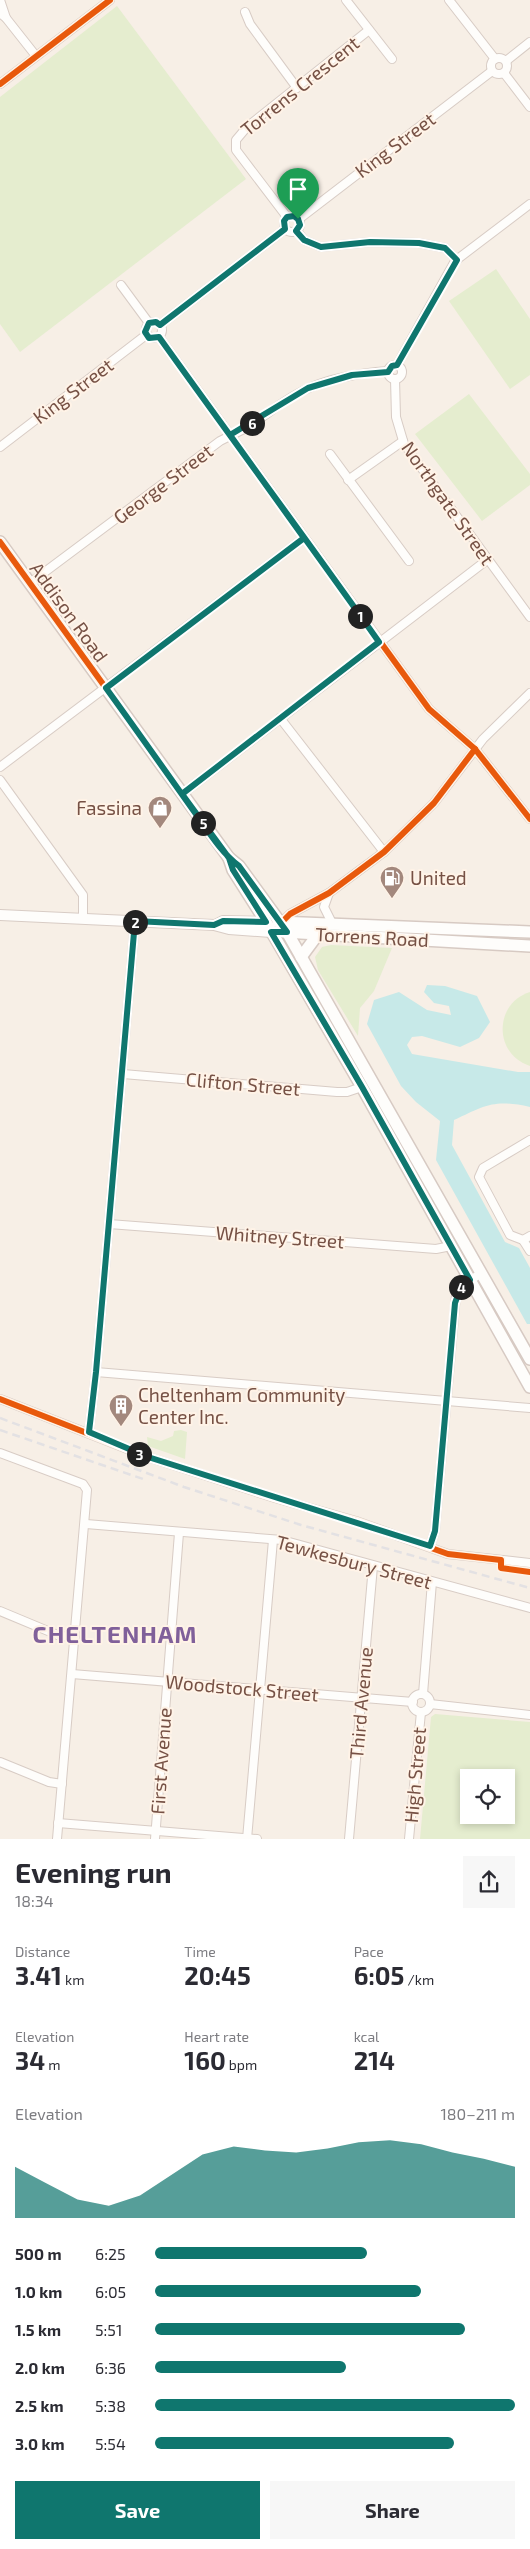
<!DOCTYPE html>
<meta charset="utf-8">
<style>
:root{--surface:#fff;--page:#f7f7f7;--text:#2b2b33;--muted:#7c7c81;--accent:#0f766e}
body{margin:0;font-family:"Exo 2",sans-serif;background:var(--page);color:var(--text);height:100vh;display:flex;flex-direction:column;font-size:19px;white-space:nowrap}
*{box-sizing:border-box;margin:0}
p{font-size:16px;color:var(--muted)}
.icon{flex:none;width:28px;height:28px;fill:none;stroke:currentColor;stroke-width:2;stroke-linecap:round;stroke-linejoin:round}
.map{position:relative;height:1839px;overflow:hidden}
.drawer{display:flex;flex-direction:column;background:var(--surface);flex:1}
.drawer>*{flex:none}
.controls{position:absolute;left:460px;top:1769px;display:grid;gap:10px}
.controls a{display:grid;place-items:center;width:55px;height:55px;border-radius:0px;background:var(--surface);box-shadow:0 2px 8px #0003;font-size:25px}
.pin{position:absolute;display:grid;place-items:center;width:42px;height:42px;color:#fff;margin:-51px -21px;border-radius:50% 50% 50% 0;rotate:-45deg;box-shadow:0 0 5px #0007}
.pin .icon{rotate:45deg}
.km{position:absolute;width:25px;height:25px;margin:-12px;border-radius:50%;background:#222;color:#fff;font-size:14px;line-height:25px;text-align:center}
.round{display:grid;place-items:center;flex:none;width:52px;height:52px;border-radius:0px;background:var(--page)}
.overview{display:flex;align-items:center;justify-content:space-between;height:85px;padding:0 15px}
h1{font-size:28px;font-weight:700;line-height:38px}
.metrics{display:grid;grid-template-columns:repeat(3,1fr);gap:8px;height:85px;padding:5px 15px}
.metrics div{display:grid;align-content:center}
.metrics b{font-size:25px;font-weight:700}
.metrics small{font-size:14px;font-weight:400}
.metrics p{font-size:14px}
.chart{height:140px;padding:10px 15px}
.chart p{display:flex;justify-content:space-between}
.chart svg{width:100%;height:90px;margin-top:5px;fill:var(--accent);opacity:.7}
.button{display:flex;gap:10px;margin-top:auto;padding:10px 15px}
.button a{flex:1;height:58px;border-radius:0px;background:var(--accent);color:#fff;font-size:20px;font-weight:700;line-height:58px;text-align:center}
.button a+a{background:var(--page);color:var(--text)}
ul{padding:0 15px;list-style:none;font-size:16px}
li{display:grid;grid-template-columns:80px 60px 1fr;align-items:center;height:38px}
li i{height:12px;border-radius:6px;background:var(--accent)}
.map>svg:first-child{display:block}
.green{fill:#e5edcf;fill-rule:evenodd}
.water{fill:#c7e9e8}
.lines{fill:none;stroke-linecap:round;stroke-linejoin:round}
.minor-casing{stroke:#d8ccc5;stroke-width:10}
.tertiary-casing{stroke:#d8ccc5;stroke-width:12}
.secondary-casing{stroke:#d7cac3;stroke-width:14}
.minor{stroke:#fefdfb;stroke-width:8}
.tertiary{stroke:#fefdfb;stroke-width:10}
.secondary{stroke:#fefdfb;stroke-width:11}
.rail{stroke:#e3e1e3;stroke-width:2.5;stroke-dasharray:8 5;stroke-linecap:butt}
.cycleway-casing{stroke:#fff3e7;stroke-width:9}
.cycleway{stroke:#e8590c;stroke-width:6}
.route-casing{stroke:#fff;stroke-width:10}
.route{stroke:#0f766e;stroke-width:6}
.labels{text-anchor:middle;stroke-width:4;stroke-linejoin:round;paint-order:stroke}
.street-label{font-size:19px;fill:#765145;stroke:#fff3e7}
.poi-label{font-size:19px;fill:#765145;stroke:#fff3e7;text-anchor:start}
.district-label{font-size:24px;font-weight:bold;letter-spacing:1px;fill:#80609a;stroke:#fff3e7}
</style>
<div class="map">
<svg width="530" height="1839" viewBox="0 0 530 1839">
<rect width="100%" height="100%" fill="#f7efe6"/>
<g class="green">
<path d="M117 6 246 179 20 352 0 324V97Z"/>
<path d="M496 269 530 319V375L510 389 449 301Z"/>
<path d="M469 394 530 474V485L482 521 415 434Z"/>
<path d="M331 945 392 948 374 991 360 1008 358 1036 318 970 315 957 322 947Z"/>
<path d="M530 992V1066C493 1054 494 1003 530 992Z"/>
<path d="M181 1430 187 1432 185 1459 148 1446 147 1437 161 1441 173 1436 174 1431Z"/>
<path d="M435 1714 530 1722V1839H420L431 1717ZM469 1778H506V1815H469Z"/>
</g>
<path class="water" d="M427 985 445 986 477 996 490 1022 479 1038 460 1047 422 1036 412 1037 407 1045 412 1054 518 1072H530V1107C494 1099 486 1105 454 1120L452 1145 505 1242 519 1248 530 1268V1324H527L436 1160 440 1121 416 1102 401 1086 367 1024 374 1000 399 992 427 1010 451 1015 449 1006 434 1003 424 992Z"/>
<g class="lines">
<defs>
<g id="minor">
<path d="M0 0 6 18"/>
<path d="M346 0 392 59"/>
<path d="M449 0 495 59"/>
<path d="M245 12 250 24 297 88"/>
<path d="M0 13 6 18 36 56"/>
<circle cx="499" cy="66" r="8"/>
<path d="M506 61 530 42"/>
<path d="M504 73 530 107"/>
<path d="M0 84 110 0"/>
<circle cx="292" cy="224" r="8"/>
<path d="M287 217 236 150V140L247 127 369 30"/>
<path d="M299 219 492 71"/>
<path d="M297 231 304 240 321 247 370 242 419 243 445 248 457 260"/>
<path d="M121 285 149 323"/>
<circle cx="154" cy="330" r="8"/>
<path d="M160 325 285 229"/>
<path d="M159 337 429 709 475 749 530 819"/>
<circle cx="395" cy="372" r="7"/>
<path d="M397 365 455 261 530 204"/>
<path d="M395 379 396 417 404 444 530 617"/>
<path d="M0 447 146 335"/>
<path d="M330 454 409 561"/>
<path d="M348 480 403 441"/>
<path d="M30 583 220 441C228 437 236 433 244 429 266 416 285 398 309 388 334 377 361 373 388 371"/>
<path d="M280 718 384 852"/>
<path d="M0 767 304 538"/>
<path d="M0 780 83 895V919"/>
<path d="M182 794 487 560"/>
<path d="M329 893 324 907 333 925"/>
<path d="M281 923 290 914 329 893 384 852 434 803 483 739 530 693"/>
<path d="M123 1074 337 1092H347L362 1087"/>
<path d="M530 1140 483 1168 479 1177 510 1235 523 1240 530 1236"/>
<path d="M109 1224 436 1249 451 1246"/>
<path d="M523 1240 530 1251"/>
<path d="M96 1372 530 1408"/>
<path d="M0 1399 148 1457 275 1498 356 1521 448 1554 530 1563"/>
<path d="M89 1432 96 1372 135 921"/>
<path d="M0 1453 83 1484 87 1490 57 1839"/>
<path d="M86 1524 282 1540 530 1608"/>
<path d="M430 1546 435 1531 456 1295 465 1283 482 1273"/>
<path d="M0 1611 60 1636 75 1637"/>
<path d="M72 1674 413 1702"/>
<path d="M423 1694 432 1582"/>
<circle cx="421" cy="1703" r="9"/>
<path d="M430 1704 530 1715"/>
<path d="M0 1762 49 1782 62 1784"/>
<path d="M58 1823 257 1839"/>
<path d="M155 1839 179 1533"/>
<path d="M247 1839 273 1540"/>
<path d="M349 1839 373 1566"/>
<path d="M409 1839 421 1712"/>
</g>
<g id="tertiary">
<path d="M0 915 214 925 229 929 271 932"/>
<path d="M215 925 223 921 266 922"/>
</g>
<g id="secondary">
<path d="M0 542 229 858 239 866 287 932 530 1359"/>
<path d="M229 858 233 870 266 922 362 1087 530 1387"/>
<path d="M278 922 530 932"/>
<path d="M283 932 530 946"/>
<path d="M301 957 318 934"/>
</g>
</defs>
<use href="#minor" class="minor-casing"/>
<use href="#tertiary" class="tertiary-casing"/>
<use href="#secondary" class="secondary-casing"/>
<use href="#minor" class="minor"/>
<use href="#tertiary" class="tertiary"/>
<use href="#secondary" class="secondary"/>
<g class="rail">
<path d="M0 1418 184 1487 301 1525 530 1588"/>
<path d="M0 1430 146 1480"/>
</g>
<defs>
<g id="cycleway">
<path d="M0 84 110 0"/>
<path d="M159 337 429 709 475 749 530 819"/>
<path d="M0 542 229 858 233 870 266 922"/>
<path d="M281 923 290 914 329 893 384 852 434 803 475 749"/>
<path d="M0 1399 148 1457 275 1498 356 1521 448 1554 501 1560V1568L530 1572"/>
</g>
</defs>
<use href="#cycleway" class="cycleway-casing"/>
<use href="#cycleway" class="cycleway"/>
</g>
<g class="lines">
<defs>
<path id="route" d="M298 219 294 216 287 217 284 221 285 229 160 325 156 322 149 323 145 332 149 338 159 337C232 439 307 540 379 642L182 794 229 858 233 870 266 922 223 921 214 925 135 921 96 1372 89 1432 148 1457 430 1546 435 1531 455 1303 461 1287 470 1280 362 1087 271 932H287L239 866C220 852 207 829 193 810 164 769 135 728 106 688L304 538 230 435 308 388 352 375 388 372 392 366 397 365 457 260 445 248 419 243 370 242 321 247 304 240 296 231 300 225 298 219"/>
</defs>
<use href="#route" class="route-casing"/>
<use href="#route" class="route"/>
</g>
<defs>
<symbol id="shop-pin" viewBox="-11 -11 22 30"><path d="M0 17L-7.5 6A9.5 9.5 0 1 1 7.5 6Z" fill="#a3887d" stroke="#fff3e7"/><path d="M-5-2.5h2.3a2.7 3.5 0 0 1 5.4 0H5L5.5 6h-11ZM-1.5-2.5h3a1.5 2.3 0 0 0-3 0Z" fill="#fff"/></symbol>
<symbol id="fuel-pin" viewBox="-11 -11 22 30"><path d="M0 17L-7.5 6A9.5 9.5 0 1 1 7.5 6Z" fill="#a3887d" stroke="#fff3e7"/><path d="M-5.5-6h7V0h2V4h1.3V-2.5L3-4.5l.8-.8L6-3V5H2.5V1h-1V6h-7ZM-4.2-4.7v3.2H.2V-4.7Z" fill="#fff"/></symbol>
<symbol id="building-pin" viewBox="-11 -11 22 30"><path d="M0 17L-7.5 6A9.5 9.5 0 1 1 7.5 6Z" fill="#a3887d" stroke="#fff3e7"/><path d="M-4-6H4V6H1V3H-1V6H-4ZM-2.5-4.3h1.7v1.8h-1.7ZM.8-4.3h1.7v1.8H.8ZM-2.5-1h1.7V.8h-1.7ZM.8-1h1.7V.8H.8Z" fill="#fff"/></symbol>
</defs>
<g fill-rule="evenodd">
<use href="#shop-pin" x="146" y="794" width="28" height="38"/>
<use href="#fuel-pin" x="378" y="864" width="28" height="38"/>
<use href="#building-pin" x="107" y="1392" width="28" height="38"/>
</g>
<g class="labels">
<g class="street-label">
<text transform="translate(300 86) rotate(-39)" y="7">Torrens Crescent</text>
<text transform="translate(395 145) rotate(-37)" y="7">King Street</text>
<text transform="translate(73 391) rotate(-37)" y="7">King Street</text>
<text transform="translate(163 484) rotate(-37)" y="7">George Street</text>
<text transform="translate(448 503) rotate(55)" y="7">Northgate Street</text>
<text transform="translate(69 612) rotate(54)" y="7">Addison Road</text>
<text transform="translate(372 937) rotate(3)" y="7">Torrens Road</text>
<text transform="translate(243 1084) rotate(5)" y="7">Clifton Street</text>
<text transform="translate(280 1237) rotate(4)" y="7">Whitney Street</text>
<text transform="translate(354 1562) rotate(15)" y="7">Tewkesbury Street</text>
<text transform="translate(242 1688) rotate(5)" y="7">Woodstock Street</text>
<text transform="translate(361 1703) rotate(-85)" y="7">Third Avenue</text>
<text transform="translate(161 1761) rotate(-86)" y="7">First Avenue</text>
<text transform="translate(415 1775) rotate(-85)" y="7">High Street</text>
</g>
<g class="poi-label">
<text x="142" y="815" text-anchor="end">Fassina</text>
<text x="410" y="885">United</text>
<text x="138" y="1402">Cheltenham Community<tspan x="138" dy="22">Center Inc.</tspan></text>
</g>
<g class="district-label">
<text x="115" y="1643">CHELTENHAM</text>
</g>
</g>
</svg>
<div class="controls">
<a><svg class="icon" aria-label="locate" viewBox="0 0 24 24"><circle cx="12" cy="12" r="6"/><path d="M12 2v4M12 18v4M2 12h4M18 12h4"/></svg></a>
</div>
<div class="pin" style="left:298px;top:219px;background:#1e9e55"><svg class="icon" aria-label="arrive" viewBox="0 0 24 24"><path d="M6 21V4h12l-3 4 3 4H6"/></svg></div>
<b class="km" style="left:360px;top:616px">1</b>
<b class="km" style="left:135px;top:922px">2</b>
<b class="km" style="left:139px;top:1454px">3</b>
<b class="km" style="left:461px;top:1287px">4</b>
<b class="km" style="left:203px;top:823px">5</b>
<b class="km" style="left:252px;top:423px">6</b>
</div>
<section class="drawer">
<div class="overview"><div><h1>Evening run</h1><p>18:34</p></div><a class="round"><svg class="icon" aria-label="share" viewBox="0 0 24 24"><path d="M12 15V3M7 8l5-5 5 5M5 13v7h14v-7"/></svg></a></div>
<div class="metrics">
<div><p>Distance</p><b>3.41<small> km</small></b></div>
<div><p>Time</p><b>20:45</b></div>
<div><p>Pace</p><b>6:05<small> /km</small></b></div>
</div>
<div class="metrics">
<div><p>Elevation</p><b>34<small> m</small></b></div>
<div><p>Heart rate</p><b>160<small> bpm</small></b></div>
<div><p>kcal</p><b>214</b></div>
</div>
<div class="chart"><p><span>Elevation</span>180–211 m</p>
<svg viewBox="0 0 160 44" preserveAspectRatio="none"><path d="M0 44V19L10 27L20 35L30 38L40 33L50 23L60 13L70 9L80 11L90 12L100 10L110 7L120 6L130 8L140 12L150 15L160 19V44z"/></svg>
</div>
<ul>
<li><b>500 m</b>6:25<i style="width:59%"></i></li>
<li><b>1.0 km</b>6:05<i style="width:74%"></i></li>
<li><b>1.5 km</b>5:51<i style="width:86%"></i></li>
<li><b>2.0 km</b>6:36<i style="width:53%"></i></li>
<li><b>2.5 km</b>5:38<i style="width:100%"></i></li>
<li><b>3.0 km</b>5:54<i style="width:83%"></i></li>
</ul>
<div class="button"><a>Save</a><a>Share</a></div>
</section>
